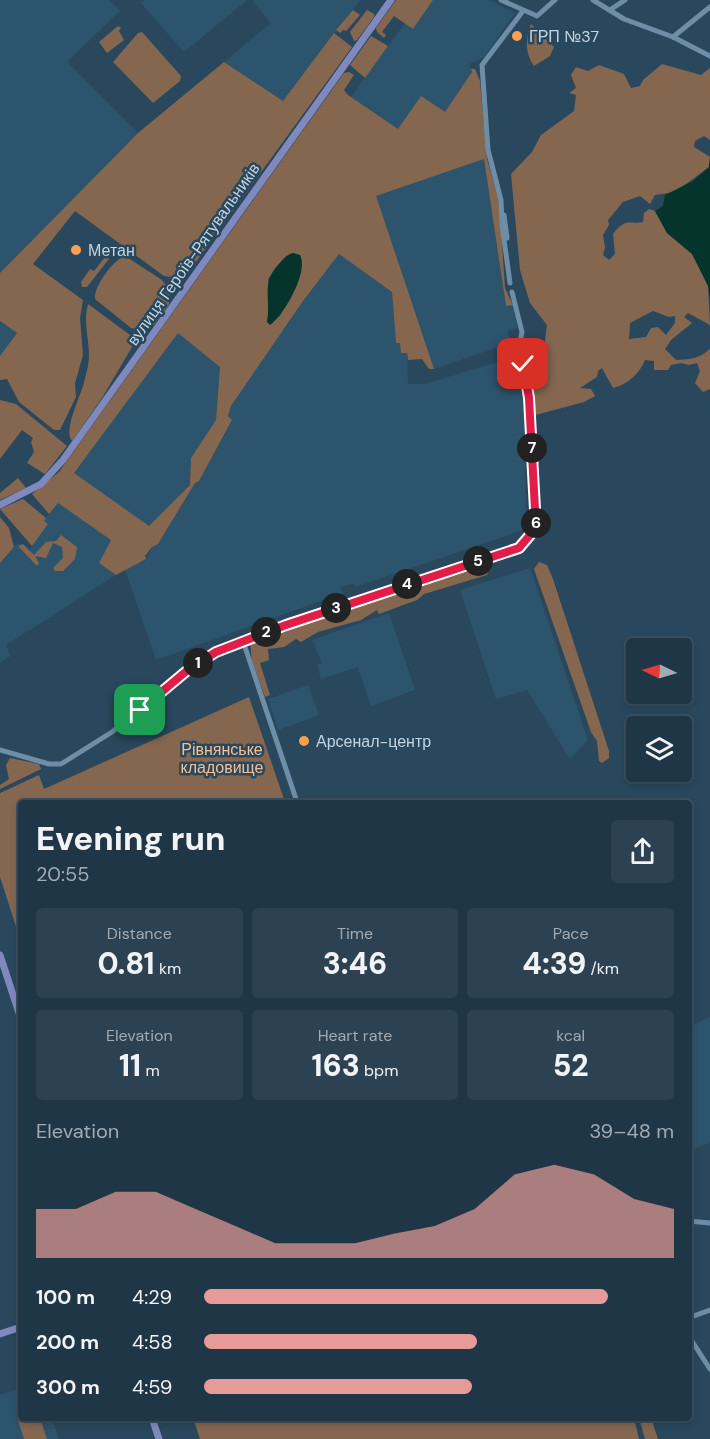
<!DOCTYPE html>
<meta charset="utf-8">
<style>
:root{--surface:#1f3646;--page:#2c4151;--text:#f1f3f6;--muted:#a1abb3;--line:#3c505f;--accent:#e69b98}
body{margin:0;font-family:"DM Sans",sans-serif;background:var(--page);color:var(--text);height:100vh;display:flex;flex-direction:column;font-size:22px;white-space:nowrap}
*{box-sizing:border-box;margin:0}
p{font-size:20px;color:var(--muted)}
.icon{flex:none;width:33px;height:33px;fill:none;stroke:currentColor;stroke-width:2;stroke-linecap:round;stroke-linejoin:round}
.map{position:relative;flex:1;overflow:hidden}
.drawer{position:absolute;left:18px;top:800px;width:674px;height:621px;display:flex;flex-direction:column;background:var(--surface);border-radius:6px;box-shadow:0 3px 9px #0003,0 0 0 2px var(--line)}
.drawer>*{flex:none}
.needle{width:39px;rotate:275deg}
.controls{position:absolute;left:626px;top:638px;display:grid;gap:12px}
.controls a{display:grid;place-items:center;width:66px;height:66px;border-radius:6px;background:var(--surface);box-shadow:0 3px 9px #0003,0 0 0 2px var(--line);font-size:30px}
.pin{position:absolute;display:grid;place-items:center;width:51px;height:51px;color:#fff;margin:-26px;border-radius:12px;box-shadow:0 3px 9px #0006}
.km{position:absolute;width:30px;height:30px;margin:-15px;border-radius:50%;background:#222;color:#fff;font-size:16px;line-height:30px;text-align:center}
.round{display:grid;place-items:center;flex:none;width:63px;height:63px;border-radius:6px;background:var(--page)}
.summary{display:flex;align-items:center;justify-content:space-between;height:102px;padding:0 18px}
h1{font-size:33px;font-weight:800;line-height:45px}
.metrics{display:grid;grid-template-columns:repeat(3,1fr);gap:9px;height:102px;padding:6px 18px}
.metrics div{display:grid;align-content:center;border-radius:6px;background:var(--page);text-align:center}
.metrics b{font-size:30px;font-weight:800}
.metrics small{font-size:16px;font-weight:400}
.metrics p{font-size:16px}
.chart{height:168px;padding:12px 18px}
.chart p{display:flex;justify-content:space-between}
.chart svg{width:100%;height:108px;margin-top:6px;fill:var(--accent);opacity:.7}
ul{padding:0 18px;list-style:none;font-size:20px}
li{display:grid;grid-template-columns:96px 72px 1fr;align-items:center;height:45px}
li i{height:15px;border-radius:8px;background:var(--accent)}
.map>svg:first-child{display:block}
.built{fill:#2d546d}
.green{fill:#856750;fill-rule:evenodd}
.water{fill:#05342c}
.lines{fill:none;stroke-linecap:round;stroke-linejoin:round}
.street{stroke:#6d8ea6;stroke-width:5}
.secondary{stroke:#8089be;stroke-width:7}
.route-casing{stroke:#fff;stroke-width:12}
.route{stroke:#e11d48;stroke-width:8}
.poi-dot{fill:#fa9f4f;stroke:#29485d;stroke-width:2}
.labels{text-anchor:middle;stroke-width:5;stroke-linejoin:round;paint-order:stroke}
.poi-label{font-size:16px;fill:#c3d4e1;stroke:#29485d;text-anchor:start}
.street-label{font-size:16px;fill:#c3d4e1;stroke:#29485d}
.park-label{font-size:16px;fill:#f8be90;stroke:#29485d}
</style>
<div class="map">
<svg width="710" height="1439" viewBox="0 0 710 1439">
<rect width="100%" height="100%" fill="#29485d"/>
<g class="built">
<path d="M0 0H109L120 11 67 62 138 133 0 273Z"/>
<path d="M145 0H247L184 52 141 3Z"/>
<path d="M252 0H360L283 101 224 62 271 23Z"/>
<path d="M433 0H489L515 13 484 57 469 64 473 72 445 112 398 129 351 97 405 23 413 29Z"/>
<path d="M484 159 506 306 513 305 517 328 507 331 510 343 434 369 375 196Z"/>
<path d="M339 254 392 292 396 342H400L407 353 408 384H425L514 357 525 412 526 529 355 587 353 583 341 587 343 593 156 660 125 569 146 560 152 547 158 544 195 483 199 481 232 421 228 416 231 406 303 301Z"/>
<path d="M0 321 17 333 0 356Z"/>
<path d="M178 332 220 367 216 420 191 458 190 485 149 527 73 473Z"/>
<path d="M58 503 112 540 99 563 116 575 6 645 10 656 0 663V563L18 543 27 553 48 524 43 521Z"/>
<path d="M530 568 587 737V741L570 759 527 690 496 699 460 590Z"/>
<path d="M389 613 415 690 371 706 358 667 321 679 317 665 322 663 312 640Z"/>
<path d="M308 685 319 715 278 730 268 699Z"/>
<path d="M710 1017V1142L689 1151V1027Z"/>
<path d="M21 1388V1418H52L59 1439H0V1395Z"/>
</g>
<g class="green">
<path d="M396 0H433L413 29 394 16 382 32 386 35 384 38 377 32 376 28Z"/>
<path d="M353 10 360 15 346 31 343 30 340 33 336 30Z"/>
<path d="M367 10 374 14V17L357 40 354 41 350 32Z"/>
<path d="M531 24 554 47 550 56 534 66C525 54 525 38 531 24Z"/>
<path d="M118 26 121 28 119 31 124 40 107 53 99 42Z"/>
<path d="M142 32 181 76 180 81 153 103 113 62 138 33Z"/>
<path d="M334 33 352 47 187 274 178 278 164 276 75 211 33 264 83 300 80 318 83 355 75 383 76 397 60 430H54L19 402 7 379 0 380V356L17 333 0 321V273L138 133 224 62 283 101Z"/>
<path d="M371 36 388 46 365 78 350 65Z"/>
<path d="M662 64 701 75 710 68V140L704 136 695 141 694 147 710 157 709 167 675 192 655 195 650 204 640 196 623 202 608 220 609 225 603 235 605 247 603 255 609 260 615 254 613 234C626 217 630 225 643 222L644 213 649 209 655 211 667 233 692 254 699 267 708 286 710 325 688 313 684 317 692 323 671 340 665 349 676 360C691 359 699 359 710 349V389L703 392 695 383 700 371 697 363 689 365 681 363 671 365 668 370H654V361L645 360C640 373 627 385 613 388L602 368 598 371 597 377 580 388 591 389 595 396 584 402 532 416 523 343 525 341 529 346 540 351 544 348 547 325 530 303 520 270 511 174 532 152 541 135 574 111 576 95 569 93 576 88 571 75 576 67 588 71 599 65 624 74 631 88 640 86 643 80ZM653 311 669 317 675 316V323L666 335 658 327 651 328 646 337 629 339 630 323Z"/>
<path d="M471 69H475L480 81 487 159 499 200 505 288 513 305 506 306 484 159 376 196 434 369H429L422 359 408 360 407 353H401L400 343H396L392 292 339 254 303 301 231 406 228 416 232 420 199 481 195 483 158 544 152 547 145 556 146 559 116 575 99 563 111 540 58 503 49 514 32 494 59 472 344 73 349 72 354 75 344 90 348 95 398 129 421 96 445 112 472 72ZM287 255 288 300 280 316 267 322 270 305 268 279ZM178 333 220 367 216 420 191 458 190 485 149 526 74 473Z"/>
<path d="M104 252 108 254 109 259 87 287H82L81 282 90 269 94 271 105 257 102 253Z"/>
<path d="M125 256 162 280 170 291 169 304 154 325 143 330 131 328 95 299C93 287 114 259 125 256Z"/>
<path d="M88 304 130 335 132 347 102 398 72 441C63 431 80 397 84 383 86 374 89 365 89 355 89 338 83 321 88 304Z"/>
<path d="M0 400 16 404 67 446 45 474 27 463 34 452 31 442 33 438 22 430 0 459Z"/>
<path d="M18 478 26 488 0 500V493Z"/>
<path d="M23 499 46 518 44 521 48 524 32 546 0 509Z"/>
<path d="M0 517 9 528 14 547 0 563Z"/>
<path d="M61 535 77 547 75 559 63 571H55L53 568 63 558 62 547 53 543 46 558 35 556 39 563 37 566 18 546 23 544 34 555 46 542 56 541Z"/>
<path d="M488 562 490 566 487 575 424 594 417 600 379 614 377 610 361 620 318 632 301 642 296 639 284 647 268 649 269 660 260 663 270 695 265 697 252 661 250 642 285 628 293 629 300 623 362 602 369 603 372 599 421 587 423 583C444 576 469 575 488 562Z"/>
<path d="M539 562 547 565 553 579 609 751V758L602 763 599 761 597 741 591 732 534 569Z"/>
<path d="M249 697 285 802H21V942L0 877V793L39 775 44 789Z"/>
<path d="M10 758 39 764 41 769 0 789V785L9 779 6 765Z"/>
<path d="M21 1404V1418H40L47 1439H24L16 1414Z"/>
<path d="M193 1418H634L639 1439H200Z"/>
<path d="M639 1418H651L658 1439H645Z"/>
</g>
<g class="water">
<path d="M710 157V298L708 286 692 254 667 233 655 211 663 206 665 195 693 181 709 167Z"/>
<path d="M293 253 300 255C309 272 284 315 270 325L267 322C271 300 261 283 278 265 283 259 286 255 293 253Z"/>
</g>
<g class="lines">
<g class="street">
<path d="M501 0 537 16 555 0"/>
<path d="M593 0 624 19 673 37 710 56"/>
<path d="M610 10 625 0"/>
<path d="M673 37 710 7"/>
<path d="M504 215 507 238"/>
<path d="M510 283 502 225 501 200 488 150 482 65 523 11"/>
<path d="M243 641 297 802"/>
<path d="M0 750 49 764H61L112 732 189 669 216 652 286 625 519 548 536 528 529 398 519 348 522 332 512 292"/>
<path d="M688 1221 710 1223"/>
<path d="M688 1318 710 1310"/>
<path d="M688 1335 710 1369"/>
</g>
<g class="secondary">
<path d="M0 505 41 484 63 460 391 0"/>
<path d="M0 955 21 1019"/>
<path d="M0 1334 21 1327"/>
<path d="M152 1418 159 1439"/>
</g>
</g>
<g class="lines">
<defs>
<path id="route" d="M140 710 189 669 216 652 286 625 519 548 536 528 529 398 523 364"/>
</defs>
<use href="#route" class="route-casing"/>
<use href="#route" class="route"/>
</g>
<g class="poi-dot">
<circle cx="517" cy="36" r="6"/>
<circle cx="76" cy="250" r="6"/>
<circle cx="304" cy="741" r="6"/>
</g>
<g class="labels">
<g class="poi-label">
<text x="529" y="42">ГРП №37</text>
<text x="88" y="256">Метан</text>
<text x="316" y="747">Арсенал-центр</text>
</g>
<g class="street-label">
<text transform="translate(193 254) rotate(-55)" y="6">вулиця Героїв-Рятувальників</text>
</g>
<g class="park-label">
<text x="222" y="755">Рівнянське<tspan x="222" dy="18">кладовище</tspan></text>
</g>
</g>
</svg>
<div class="controls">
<a><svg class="needle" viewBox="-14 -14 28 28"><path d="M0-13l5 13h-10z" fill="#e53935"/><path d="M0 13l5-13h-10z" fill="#a1abb3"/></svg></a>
<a><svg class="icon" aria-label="layers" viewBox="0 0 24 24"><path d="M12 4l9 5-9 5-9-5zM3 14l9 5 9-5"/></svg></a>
</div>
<div class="pin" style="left:140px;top:710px;background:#1e9e55"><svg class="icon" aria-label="arrive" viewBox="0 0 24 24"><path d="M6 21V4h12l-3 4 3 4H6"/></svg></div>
<div class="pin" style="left:523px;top:364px;background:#d93025"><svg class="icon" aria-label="check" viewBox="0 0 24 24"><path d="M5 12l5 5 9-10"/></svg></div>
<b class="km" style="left:198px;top:663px">1</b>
<b class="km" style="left:266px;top:632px">2</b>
<b class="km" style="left:336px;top:608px">3</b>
<b class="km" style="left:407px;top:584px">4</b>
<b class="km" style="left:478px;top:561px">5</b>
<b class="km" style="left:536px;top:523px">6</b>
<b class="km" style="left:532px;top:448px">7</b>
<section class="drawer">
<div class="summary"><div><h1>Evening run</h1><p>20:55</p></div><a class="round"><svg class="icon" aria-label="share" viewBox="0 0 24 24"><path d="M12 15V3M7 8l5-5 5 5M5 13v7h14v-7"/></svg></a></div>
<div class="metrics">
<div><p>Distance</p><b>0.81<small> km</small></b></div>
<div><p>Time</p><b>3:46</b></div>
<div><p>Pace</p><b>4:39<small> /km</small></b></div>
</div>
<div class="metrics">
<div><p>Elevation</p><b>11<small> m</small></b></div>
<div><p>Heart rate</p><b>163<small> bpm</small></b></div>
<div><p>kcal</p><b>52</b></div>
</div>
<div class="chart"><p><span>Elevation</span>39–48 m</p>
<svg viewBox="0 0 160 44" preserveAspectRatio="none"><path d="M0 44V24L10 24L20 17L30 17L40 24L50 31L60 38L70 38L80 38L90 34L100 31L110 24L120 10L130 6L140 10L150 20L160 24V44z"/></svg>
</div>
<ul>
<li><b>100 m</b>4:29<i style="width:86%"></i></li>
<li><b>200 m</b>4:58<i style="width:58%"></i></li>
<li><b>300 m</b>4:59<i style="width:57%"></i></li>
</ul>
</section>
</div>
